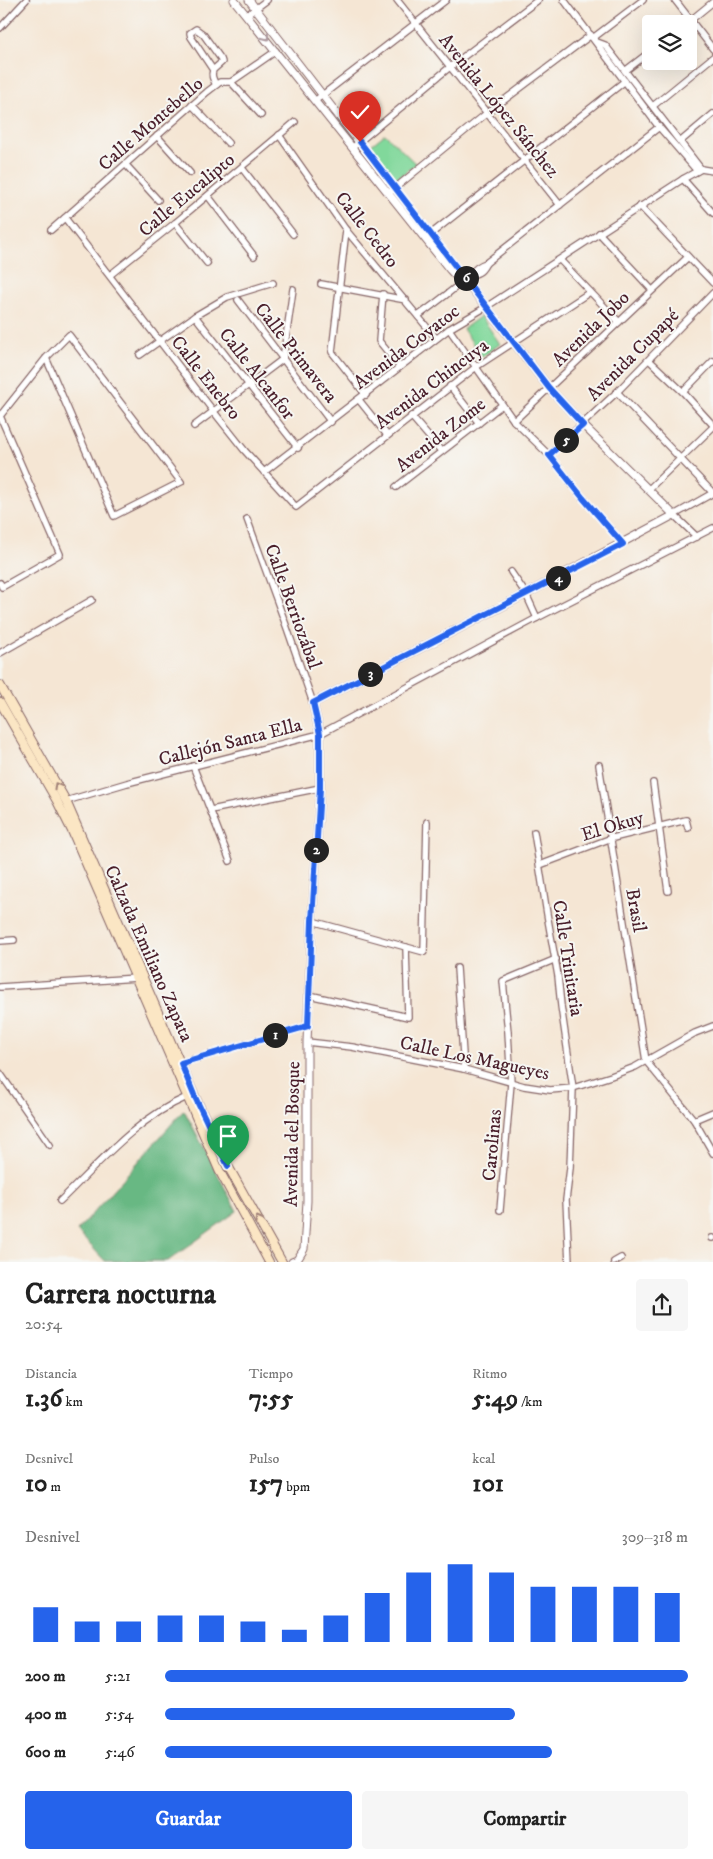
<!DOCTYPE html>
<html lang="es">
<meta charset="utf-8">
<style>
:root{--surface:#fff;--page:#f6f6f6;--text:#222;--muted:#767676;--accent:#2563eb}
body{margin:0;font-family:"IM FELL DW Pica",serif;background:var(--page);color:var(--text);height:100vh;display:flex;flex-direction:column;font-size:19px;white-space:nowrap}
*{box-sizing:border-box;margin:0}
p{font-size:16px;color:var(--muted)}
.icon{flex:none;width:28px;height:28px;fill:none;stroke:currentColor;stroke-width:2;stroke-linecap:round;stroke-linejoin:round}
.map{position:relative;height:1262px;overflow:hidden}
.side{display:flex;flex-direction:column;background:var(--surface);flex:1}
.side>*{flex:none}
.tools{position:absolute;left:642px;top:15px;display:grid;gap:10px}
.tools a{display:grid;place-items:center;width:55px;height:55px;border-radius:5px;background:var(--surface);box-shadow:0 5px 20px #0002;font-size:25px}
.pin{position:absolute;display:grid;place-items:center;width:42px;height:42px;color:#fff;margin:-51px -21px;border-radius:50% 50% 50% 0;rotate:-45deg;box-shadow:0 0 5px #0007}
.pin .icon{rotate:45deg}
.km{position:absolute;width:25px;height:25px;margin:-12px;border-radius:50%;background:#222;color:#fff;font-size:14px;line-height:25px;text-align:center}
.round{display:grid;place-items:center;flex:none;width:52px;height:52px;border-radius:5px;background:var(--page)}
.head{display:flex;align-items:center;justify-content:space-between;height:85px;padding:0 25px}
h1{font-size:28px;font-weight:700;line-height:38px}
.metrics{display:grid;grid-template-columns:repeat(3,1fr);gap:8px;height:85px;padding:5px 25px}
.metrics div{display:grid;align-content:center}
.metrics b{font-size:25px;font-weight:700}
.metrics small{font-size:14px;font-weight:400}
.metrics p{font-size:14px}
.chart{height:140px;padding:10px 25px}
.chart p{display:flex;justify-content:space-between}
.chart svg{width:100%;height:90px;margin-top:5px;stroke:var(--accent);stroke-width:6}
.button{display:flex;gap:10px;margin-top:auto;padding:10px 25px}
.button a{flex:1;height:58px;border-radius:5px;background:var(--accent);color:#fff;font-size:20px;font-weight:700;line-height:58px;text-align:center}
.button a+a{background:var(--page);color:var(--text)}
ul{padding:0 25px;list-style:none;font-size:16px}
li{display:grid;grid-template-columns:80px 60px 1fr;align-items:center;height:38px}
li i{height:12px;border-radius:6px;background:var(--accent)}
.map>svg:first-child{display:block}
.green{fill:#81d89b;stroke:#667c63}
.forest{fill:#68b883;stroke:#596c57}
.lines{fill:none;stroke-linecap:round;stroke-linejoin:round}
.minor-casing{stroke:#866566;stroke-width:8}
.tertiary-casing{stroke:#866566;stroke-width:9}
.secondary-casing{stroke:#866566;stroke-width:10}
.minor{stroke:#fff;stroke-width:5.5}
.tertiary{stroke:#fff;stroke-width:7}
.secondary{stroke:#fbe6c4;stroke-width:8}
.oneway{stroke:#ae9aa0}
.oneway2{stroke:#a28278}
.route-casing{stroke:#fff;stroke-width:10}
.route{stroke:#2563eb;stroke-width:6}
.labels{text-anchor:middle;stroke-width:4;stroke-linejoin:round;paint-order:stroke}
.street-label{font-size:19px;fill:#4a1f2b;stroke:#f6f6f2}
</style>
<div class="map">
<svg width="713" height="1262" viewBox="0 0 713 1262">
<rect width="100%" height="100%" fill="#f6f6f2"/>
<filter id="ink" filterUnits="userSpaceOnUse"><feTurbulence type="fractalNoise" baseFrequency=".02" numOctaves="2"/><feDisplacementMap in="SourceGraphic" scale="10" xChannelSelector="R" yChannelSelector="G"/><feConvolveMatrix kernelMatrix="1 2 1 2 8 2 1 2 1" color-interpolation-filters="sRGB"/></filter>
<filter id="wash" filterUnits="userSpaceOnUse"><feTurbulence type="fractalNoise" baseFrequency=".0096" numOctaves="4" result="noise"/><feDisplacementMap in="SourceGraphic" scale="20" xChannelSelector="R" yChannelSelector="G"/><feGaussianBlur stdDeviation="1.12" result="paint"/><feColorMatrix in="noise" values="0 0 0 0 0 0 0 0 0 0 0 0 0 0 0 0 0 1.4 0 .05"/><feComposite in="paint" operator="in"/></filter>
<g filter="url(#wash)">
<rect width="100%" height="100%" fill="#f5e6d4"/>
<g class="green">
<path d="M385 134 416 164 395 180 370 146Z"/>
<path d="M481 316 500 344 482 357 463 329Z"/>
</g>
<path class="forest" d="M184 1110 237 1211 168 1261H105L77 1231Z"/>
</g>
<g filter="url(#ink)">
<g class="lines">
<defs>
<g id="minor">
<path d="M397 0 560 205"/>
<path d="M564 0 659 127 697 171"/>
<path d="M675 0 713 49"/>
<path d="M247 15 267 0"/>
<path d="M686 24 713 2"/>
<path d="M0 28 26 0"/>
<path d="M593 38 643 0"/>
<path d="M597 42 605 45 701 169"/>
<path d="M213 70 222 62 221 59 203 34 196 29 190 33 191 37 213 70C211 76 213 79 216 85"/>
<path d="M625 71 651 51"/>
<path d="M231 82 261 115"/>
<path d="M316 100 446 0"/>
<path d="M192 105 228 143"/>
<path d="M653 106 713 57"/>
<path d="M279 135 346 230 436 338"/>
<path d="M157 136 190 173"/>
<path d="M681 141 713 114"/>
<path d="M353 147 450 67 538 0"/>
<path d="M126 165 158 200"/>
<path d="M242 168 293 234"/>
<path d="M683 179 713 213"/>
<path d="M389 193 487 113 591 35"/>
<path d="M208 196 254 256"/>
<path d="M640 206 713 283"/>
<path d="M65 218 214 412 245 451 296 507 476 367 590 292"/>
<path d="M175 223 207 263"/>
<path d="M51 230 207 92 220 82H231L276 51"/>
<path d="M346 230 332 352 366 395"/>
<path d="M599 233 652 290"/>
<path d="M427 237 625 81"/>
<path d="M560 260 619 322"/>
<path d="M110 275 175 223 295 122"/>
<path d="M471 275C479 273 482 271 486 263"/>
<path d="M321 284 406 300"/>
<path d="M383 294 379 341 400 367"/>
<path d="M238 300 331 422"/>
<path d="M195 316 298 448"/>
<path d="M418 316C433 305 448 294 462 282 471 275 475 266 486 263L659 127"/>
<path d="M449 329 514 421 549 455 583 498 623 544"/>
<path d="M140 355 195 316 227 297 273 283"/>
<path d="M649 360 683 392 713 425"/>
<path d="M450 386 479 423"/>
<path d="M617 392 713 493"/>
<path d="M683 392 713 361"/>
<path d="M359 400 387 435"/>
<path d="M0 416 46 358 69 335 181 482 114 516 46 358"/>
<path d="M411 416 441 451"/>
<path d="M514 421 688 257"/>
<path d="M194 426 283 359 293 289"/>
<path d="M549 455 617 392 713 293"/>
<path d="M264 472 449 329 486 307 683 179 701 169 713 171"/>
<path d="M396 487 502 405"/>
<path d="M649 489 713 427"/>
<path d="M247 519 287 628 313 703"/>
<path d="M697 537 674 515 713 493"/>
<path d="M511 572 526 594 537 618"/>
<path d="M0 583 2 587 60 554 0 416"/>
<path d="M0 653 92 600"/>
<path d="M599 765 646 1061 694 1120 713 1153"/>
<path d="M193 766 230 861"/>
<path d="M653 783 668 891"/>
<path d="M66 801 127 783 320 734 537 618 713 528"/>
<path d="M211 810 320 788"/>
<path d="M534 832 547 914 558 976 561 1006 573 1088 570 1168 566 1200 569 1262"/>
<path d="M540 865 609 839 686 820 688 828"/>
<path d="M312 921 424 952 427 822"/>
<path d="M0 941 14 940"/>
<path d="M457 968 464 1069"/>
<path d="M0 987 137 978"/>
<path d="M309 995 408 1017 406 947"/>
<path d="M307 1042 352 1047 464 1069 524 1086 550 1090 573 1088 611 1076 635 1067 695 1033 713 1026"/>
<path d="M181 1063 308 1026"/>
<path d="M0 1073 50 1145"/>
<path d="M694 1120 713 1112"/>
<path d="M60 1201C98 1164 137 1118 187 1097"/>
<path d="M500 1210 511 1083 508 1032 503 981 556 959"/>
<path d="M712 1238H713"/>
<path d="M614 1262 621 1258"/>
</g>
<g id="tertiary">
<path d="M234 0 450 270 462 283 470 286"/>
<path d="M249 0 549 388 583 425 674 515 526 594 313 703 320 734V788L312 921 307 1042V1201L304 1249 297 1260 292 1262"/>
</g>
<g id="secondary">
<path d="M0 685 66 801 194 1095 228 1166 282 1262"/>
<path d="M0 702 57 801 72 831 219 1170 269 1262"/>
</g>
</defs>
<use href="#minor" class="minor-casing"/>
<use href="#tertiary" class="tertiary-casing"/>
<use href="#secondary" class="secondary-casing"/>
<use href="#minor" class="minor"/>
<use href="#tertiary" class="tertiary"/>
<use href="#secondary" class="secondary"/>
</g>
<defs><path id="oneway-chevron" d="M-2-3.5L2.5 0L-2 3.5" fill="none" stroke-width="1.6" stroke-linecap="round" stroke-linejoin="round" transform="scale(1.25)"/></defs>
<use class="oneway" href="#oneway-chevron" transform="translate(266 37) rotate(51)"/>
<g class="oneway2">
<use href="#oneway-chevron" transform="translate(57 786) rotate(-120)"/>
<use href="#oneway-chevron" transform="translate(258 1219) rotate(-119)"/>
</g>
</g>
<g class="lines" filter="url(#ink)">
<defs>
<path id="route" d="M228 1166 194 1095 181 1063 308 1026 312 921 320 788V734L313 703 623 544 583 498 549 455 583 425 549 388 360 142"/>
</defs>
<use href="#route" class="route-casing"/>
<use href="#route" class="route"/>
</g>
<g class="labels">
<g class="street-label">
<text transform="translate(500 105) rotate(51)" y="7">Avenida López Sánchez</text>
<text transform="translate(150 123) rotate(-41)" y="7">Calle Montebello</text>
<text transform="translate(186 194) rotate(-40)" y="7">Calle Eucalipto</text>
<text transform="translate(368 229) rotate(52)" y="7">Calle Cedro</text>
<text transform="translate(590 328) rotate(-44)" y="7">Avenida Jobo</text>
<text transform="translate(406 346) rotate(-37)" y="7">Avenida Coyatoc</text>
<text transform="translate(297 352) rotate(52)" y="7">Calle Primavera</text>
<text transform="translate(632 354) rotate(-45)" y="7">Avenida Cupapé</text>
<text transform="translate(258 373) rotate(52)" y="7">Calle Alcanfor</text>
<text transform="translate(207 377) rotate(52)" y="7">Calle Enebro</text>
<text transform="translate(431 383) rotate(-37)" y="7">Avenida Chincuya</text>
<text transform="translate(440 434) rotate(-38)" y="7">Avenida Zome</text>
<text transform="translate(294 606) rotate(70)" y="7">Calle Berriozábal</text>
<text transform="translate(230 741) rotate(-14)" y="7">Callejón Santa Ella</text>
<text transform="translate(612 825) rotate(-17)" y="7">El Okuy</text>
<text transform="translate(637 910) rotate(80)" y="7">Brasil</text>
<text transform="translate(150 953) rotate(66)" y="7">Calzada Emiliano Zapata</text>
<text transform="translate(569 958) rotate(81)" y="7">Calle Trinitaria</text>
<text transform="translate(475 1057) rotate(12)" y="7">Calle Los Magueyes</text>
<text transform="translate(291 1134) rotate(-89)" y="7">Avenida del Bosque</text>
<text transform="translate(491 1145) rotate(-85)" y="7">Carolinas</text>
</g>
</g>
</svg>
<div class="tools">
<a><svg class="icon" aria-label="layers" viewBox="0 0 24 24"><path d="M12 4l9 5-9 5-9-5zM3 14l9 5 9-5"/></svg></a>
</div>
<div class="pin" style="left:228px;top:1166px;background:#1e9e55"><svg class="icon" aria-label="arrive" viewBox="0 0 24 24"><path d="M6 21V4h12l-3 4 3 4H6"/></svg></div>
<div class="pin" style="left:360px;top:142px;background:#d93025"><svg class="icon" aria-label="check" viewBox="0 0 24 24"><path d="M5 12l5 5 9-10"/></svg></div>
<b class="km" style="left:275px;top:1035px">1</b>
<b class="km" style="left:316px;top:850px">2</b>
<b class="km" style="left:370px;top:674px">3</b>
<b class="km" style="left:558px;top:578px">4</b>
<b class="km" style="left:566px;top:440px">5</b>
<b class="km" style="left:466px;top:278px">6</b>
</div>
<section class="side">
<div class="head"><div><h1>Carrera nocturna</h1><p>20:54</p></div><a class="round"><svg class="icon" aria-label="share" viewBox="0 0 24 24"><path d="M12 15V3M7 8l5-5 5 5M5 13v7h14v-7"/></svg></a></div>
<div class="metrics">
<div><p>Distancia</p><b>1.36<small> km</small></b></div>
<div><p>Tiempo</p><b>7:55</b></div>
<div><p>Ritmo</p><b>5:49<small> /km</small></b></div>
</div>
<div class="metrics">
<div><p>Desnivel</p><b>10<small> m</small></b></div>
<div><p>Pulso</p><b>157<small> bpm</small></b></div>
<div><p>kcal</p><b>101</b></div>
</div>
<div class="chart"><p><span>Desnivel</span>309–318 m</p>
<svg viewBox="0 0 160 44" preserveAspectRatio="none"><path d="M5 44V27M15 44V34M25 44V34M35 44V31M45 44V31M55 44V34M65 44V38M75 44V31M85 44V20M95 44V10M105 44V6M115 44V10M125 44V17M135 44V17M145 44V17M155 44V20"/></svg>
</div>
<ul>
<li><b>200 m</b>5:21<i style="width:100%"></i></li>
<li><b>400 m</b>5:54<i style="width:67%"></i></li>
<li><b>600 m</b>5:46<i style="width:74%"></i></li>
</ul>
<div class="button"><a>Guardar</a><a>Compartir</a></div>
</section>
